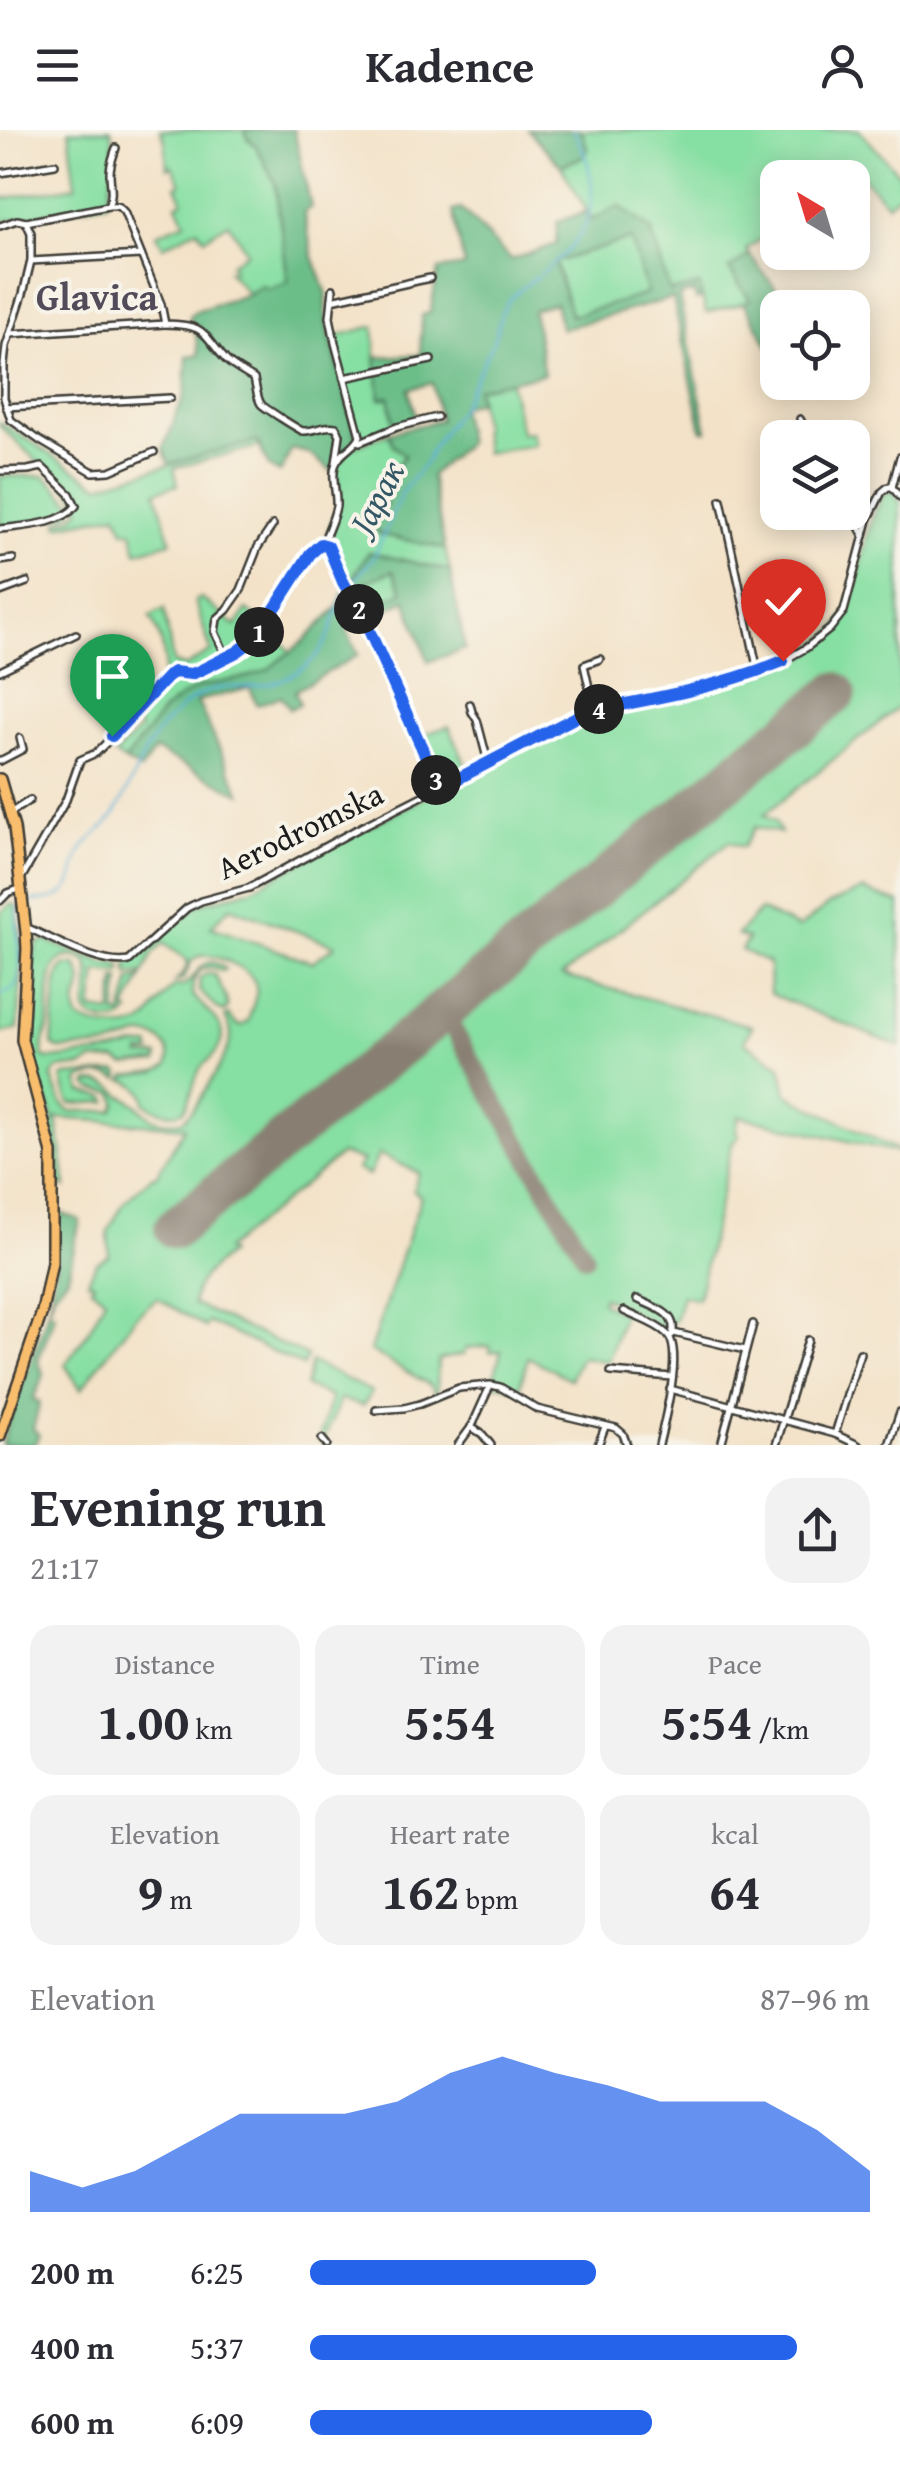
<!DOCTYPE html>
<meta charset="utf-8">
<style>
:root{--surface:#fff;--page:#f2f2f3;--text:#2b2b33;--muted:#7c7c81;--accent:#2563eb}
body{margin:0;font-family:"Gentium Book Plus",serif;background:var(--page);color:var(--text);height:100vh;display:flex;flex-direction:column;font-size:38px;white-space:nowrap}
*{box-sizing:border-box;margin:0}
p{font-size:32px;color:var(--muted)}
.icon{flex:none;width:55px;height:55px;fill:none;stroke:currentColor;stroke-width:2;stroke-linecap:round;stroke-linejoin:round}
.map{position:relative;height:1315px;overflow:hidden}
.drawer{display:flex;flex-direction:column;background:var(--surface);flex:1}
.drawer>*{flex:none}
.needle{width:65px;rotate:322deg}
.controls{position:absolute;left:760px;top:30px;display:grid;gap:20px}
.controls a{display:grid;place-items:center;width:110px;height:110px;border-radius:20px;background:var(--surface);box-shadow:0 5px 25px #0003;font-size:50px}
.pin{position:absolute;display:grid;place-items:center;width:85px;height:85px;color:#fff;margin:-102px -42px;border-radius:50% 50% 50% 0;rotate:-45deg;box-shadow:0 0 10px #0007}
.pin .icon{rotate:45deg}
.km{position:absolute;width:50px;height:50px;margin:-25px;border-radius:50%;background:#222;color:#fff;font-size:28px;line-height:50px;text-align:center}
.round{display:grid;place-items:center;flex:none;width:105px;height:105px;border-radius:30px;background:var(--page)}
.head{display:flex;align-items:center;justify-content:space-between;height:170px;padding:0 30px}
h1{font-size:55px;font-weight:600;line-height:75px}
.metrics{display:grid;grid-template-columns:repeat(3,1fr);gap:15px;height:170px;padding:10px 30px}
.metrics div{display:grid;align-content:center;border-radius:25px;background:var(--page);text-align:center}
.metrics b{font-size:50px;font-weight:600}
.metrics small{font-size:28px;font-weight:400}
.metrics p{font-size:28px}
.chart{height:280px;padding:20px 30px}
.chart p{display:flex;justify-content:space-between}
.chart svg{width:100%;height:180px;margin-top:10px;fill:var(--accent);opacity:.7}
ul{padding:0 30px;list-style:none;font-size:32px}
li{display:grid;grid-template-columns:160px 120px 1fr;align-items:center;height:75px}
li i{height:25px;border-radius:12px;background:var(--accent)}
header{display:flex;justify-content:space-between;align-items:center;height:130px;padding:0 30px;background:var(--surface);font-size:45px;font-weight:600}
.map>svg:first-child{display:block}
.green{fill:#86dfa3;stroke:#517e60;stroke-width:2.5;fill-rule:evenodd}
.forest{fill:#6cbe89;stroke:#446d52;stroke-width:2.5;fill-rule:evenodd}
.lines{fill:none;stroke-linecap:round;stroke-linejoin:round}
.stream{stroke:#59afd5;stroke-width:2.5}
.taxiway{stroke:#887f72;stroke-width:18}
.runway{stroke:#887f72;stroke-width:42}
.minor-casing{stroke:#3c3a36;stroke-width:10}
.primary-casing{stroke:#3c3a36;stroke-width:14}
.minor{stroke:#fff;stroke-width:5}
.primary{stroke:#f9be6d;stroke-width:9}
.route-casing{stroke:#fff;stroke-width:20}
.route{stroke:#2563eb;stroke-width:12}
.labels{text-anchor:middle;stroke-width:8;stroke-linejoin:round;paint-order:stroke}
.street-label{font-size:32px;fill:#1c1c1c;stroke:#f7f3e8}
.water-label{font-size:35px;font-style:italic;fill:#345766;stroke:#f7f3e8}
.quarter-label{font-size:38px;font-weight:bold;fill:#524b5a;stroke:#f7f3e8}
</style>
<header><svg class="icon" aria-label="menu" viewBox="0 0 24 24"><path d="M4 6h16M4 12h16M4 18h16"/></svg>Kadence<svg class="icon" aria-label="person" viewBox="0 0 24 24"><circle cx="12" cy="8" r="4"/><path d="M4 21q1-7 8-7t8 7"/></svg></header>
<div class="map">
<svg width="900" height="1315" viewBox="0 0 900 1315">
<rect width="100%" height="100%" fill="#f7f3e8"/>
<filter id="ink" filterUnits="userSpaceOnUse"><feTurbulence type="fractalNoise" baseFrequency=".01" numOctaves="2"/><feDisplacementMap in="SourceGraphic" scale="20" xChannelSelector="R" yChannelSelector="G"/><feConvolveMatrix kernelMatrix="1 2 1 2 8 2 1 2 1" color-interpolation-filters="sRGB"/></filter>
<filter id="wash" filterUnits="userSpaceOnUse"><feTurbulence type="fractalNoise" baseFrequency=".0048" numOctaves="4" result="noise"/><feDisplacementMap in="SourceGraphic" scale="40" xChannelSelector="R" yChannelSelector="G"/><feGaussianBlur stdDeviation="2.25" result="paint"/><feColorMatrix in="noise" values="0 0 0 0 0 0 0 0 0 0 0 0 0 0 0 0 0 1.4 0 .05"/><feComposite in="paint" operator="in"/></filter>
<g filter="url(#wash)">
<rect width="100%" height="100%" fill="#f3e2c8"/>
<g class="green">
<path d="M69 0H111C116 25 112 48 107 73L0 92V69L76 56Z"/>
<path d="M160 0H245L248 9 256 16 275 53 288 153 267 159 261 155 248 164 228 141 234 139 230 134 247 122 228 93 205 108 197 99 163 116 156 104 185 92 177 74 183 71 176 56 181 54 172 36 167 38 165 11Z"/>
<path d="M581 0H859L900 45V63L887 74 859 43 853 49 778 48 777 107 766 105 746 120 750 125 729 139 751 171 706 183 699 155 670 163 619 76 592 90 561 36 580 28Z"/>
<path d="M631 109 647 164 571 187 555 132Z"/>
<path d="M374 196 380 268 389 267 394 295 357 311 330 208Z"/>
<path d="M510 251 521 303 532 302 535 315 485 323 477 258Z"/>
<path d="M0 292 99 355 253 311H258L260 316 174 338 178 355 156 361 171 412 137 422 132 401H124L117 384 59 396 58 392 72 388 80 380C78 364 57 343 42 336L0 296Z"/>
<path d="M389 303 393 316 406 325 387 374 379 404 445 419 450 441 369 422 348 455 343 446 327 404 338 376 336 335 340 327 352 317Z"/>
<path d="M0 346H45L73 374V380L67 385 0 398Z"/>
<path d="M887 360 894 363 900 372V576L764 685 775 692 781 703 755 697 743 717 729 712 562 846 752 896 744 912 781 936 787 963 797 970 900 1021V1023L739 986 736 1001 739 1006 732 1014 698 1169 682 1165 675 1191 671 1193V1200H667L603 1167 601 1172 623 1184 608 1232 581 1227 570 1249 528 1227 519 1261 503 1254 492 1255 501 1221 490 1222V1216L466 1218 464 1224 438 1230 437 1265 430 1255 370 1221 421 1067 413 1060 419 1043 379 1024 369 1045 357 1039 363 1031 341 1024 225 1120 229 1123C212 1138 194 1150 193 1174L307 1226 303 1236 208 1192 205 1197 157 1168 136 1186 81 1259 65 1235 88 1202 105 1169 91 1157 94 1153 88 1151 96 1133 109 1125 108 1101 125 1071 152 1046H156L185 997 57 988 66 1057 58 1055 56 1023 50 995 54 991 26 909 30 841 36 816 39 812 48 811 105 834 120 835 122 841 118 844 97 842 92 880 112 883 116 850H120L116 884 122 885 131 850 141 847 143 843 129 845 127 835 147 822 166 800 188 780 200 774 249 760 562 595C641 561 734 567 808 519 819 512 830 505 838 495 868 456 857 400 887 360ZM230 777 335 815V816L312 832 211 797ZM163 813 188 831 184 843 176 851 183 849C187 843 188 834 194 829 208 818 250 838 255 853 260 866 250 878 249 891L241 896 236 894 229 885 225 887C229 895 233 902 230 911 226 928 195 981 182 991 142 997 148 975 120 965 114 954 102 952 90 952L87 955 92 959 114 963 117 973 113 981H69L63 975 52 949V945L58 939 84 936 91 931 116 930 125 935 157 932 158 926H140V923L151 922 150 916H135L113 922 51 929 43 927C41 916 48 902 49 890 50 872 44 821 76 827 80 827 86 831 88 835 93 845 86 870 86 882 93 892 109 893 120 891L130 882 126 880 153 824Z"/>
<path d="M393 441 403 462 358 482 346 465 351 458Z"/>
<path d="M201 468 236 496 247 480 267 495 291 522 267 540 251 546 199 557 143 606 125 631 115 625 140 599 132 586C141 575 158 561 162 548 169 528 159 503 150 486L164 479 173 533 185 537 211 521 195 471Z"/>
<path d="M449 596 468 640 442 653 439 652 419 606Z"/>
<path d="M862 760 900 773V917L770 864 769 833 741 820 748 809 737 805 760 780 799 798 829 774Z"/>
<path d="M10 774 15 775 17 779 23 819 18 899 0 903V783Z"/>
<path d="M211 832 221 835 225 839 222 841C202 831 192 844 192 864 206 882 234 896 216 922 212 929 204 932 200 939 192 953 193 967 183 981 169 985 157 982 145 973 146 961 134 952 123 950L126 946 157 942 168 936C173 918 161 904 141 906 130 908 120 914 109 916 92 918 75 918 58 919L52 915 56 859 59 844 64 836 76 835C91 858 70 867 78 889 96 898 133 905 148 889 156 880 163 865 173 858 184 851 178 861 188 852 198 844 197 835 211 832Z"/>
<path d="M208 843 215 845 226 868 228 878 224 882 219 880 199 861 200 848Z"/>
<path d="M117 942 120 944 119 949C107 944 89 943 79 951L82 962 106 967 108 972 71 974 67 967 62 948 66 946Z"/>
<path d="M311 1232 372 1262 363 1276 340 1269 325 1308 319 1310 331 1267 305 1256Z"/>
</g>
<g class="forest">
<path d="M245 0H294L311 77 304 82 313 127 327 164 326 182 330 208 357 311 339 324 332 341 308 323 292 319 280 343 269 337 257 311 169 334 163 319 185 263 187 226 199 225 194 194 190 191V185L196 181 248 164 262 155 267 159 288 152 275 53 256 16 248 9Z"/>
<path d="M528 0H584L582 1 588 21 580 28 561 36Z"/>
<path d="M619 76 651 100 670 162 699 155 702 168 696 170 694 162 679 166 707 300H702L673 168 561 199 555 173 533 180 544 244 477 258 478 272 460 277 467 313 431 345 445 419 379 404 371 392 387 374 376 362 405 325 393 316 389 303 440 290 432 253 409 259 416 290 394 295 389 267 380 269 376 227 420 225 422 185 430 183 438 140 464 136 453 81 461 79 511 130 556 114 557 92 585 82 592 90ZM631 109 647 164 571 186 555 132Z"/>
<path d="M750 125 790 177 778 178 777 231 744 173 750 170 729 139Z"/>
<path d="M369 422 450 441 465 519 428 532 406 470 346 498 358 525 295 561 300 574 290 579 281 566 257 575 250 558 197 571 241 664 155 620 141 640 125 631 163 581 181 567 199 557 251 546 267 540 303 512 338 477 343 464ZM393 441 403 462 358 482 346 465 351 458Z"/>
<path d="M57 1082 80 1090 68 1147 54 1163 49 1181 55 1184 38 1231 44 1245 33 1269 40 1272 33 1299 39 1305 34 1315H2C13 1270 35 1227 47 1182 56 1150 56 1115 57 1082Z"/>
</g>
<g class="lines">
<g class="stream">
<path d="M350 457 374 427 402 362 426 332 432 318 462 275 493 212 502 182 509 170C527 151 552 138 570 118 602 83 595 38 573 0"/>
<path d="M26 772C38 769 52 772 63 764 75 754 74 736 80 723 87 709 102 701 111 689 132 660 139 623 163 596 177 581 192 566 212 560 226 556 242 558 257 556 278 554 304 542 317 525 332 507 334 483 345 463"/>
<path d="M0 865C39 854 8 803 20 777"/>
</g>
<path class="taxiway" d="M443 881 585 1127"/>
<path class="runway" d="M175 1098 836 563"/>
</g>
</g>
<g filter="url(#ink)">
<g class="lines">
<defs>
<g id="minor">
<path d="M0 43 55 34"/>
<path d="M108 76H118L124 82 161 174 165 194C207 195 201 202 226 230 234 238 245 243 254 249 256 256 257 268 261 274 263 277 299 300 303 301 315 302 324 294 336 297L340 305 336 333"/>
<path d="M26 92 108 76C114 63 110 56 110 43 110 34 113 27 116 18"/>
<path d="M0 96 17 90 26 92 31 103V131L23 164 6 216 4 235V268L11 290 39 310 93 342 110 341 154 322"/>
<path d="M31 131 141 125"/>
<path d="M332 170 430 148"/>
<path d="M10 204 165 194"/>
<path d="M344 248 431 230"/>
<path d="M6 277 170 268"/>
<path d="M800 289 810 308"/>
<path d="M360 312 397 297 437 287"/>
<path d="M0 341 28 340 42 337 70 364 76 376C61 395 23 396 0 399"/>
<path d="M892 357 900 327"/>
<path d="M721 370 758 541"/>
<path d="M851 382 864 406"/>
<path d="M812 390 828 382"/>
<path d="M323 414C327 401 334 389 336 376 337 362 331 349 335 336 340 321 354 319 360 306L335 213 330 187 333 159"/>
<path d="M0 431 13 429"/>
<path d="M0 462 27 452"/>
<path d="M227 528 256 507 314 420 321 414 328 416 343 452 359 478 440 658"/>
<path d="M0 541 76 504"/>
<path d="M470 574 472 582 477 590 488 632"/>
<path d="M594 580 584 535 600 529"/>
<path d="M0 631 23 619 20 608"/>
<path d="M10 683 30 670"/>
<path d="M22 747 66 670 80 630 96 623 106 613 168 546 174 543H191L227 528 215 502 217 489 227 480 241 460 258 417 273 395"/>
<path d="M0 771 8 763 19 759"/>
<path d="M28 798C54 809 101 837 129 831L187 778 201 771 249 758 361 697 513 620 558 594 594 580 667 566 741 547 783 531 806 518 830 499 844 481 868 390 882 362 888 357H892L900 367"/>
<path d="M637 1169C653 1177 679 1183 672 1205"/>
<path d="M624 1181C637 1188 656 1193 667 1204 684 1220 664 1291 659 1315"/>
<path d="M674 1203 745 1220"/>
<path d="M611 1242 672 1247"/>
<path d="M670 1259 835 1304 858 1315"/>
<path d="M376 1280 404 1278 420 1274 459 1258 490 1255 500 1257 537 1279 616 1298 623 1304 627 1315"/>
<path d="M471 1297 482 1304 491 1315"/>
<path d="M835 1304 860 1223"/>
<path d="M322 1309 327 1315"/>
<path d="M458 1315 472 1296 490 1256"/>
<path d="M598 1315 605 1297"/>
<path d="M721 1315 753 1194"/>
<path d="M776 1315 808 1210"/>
<path d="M889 1315 900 1282"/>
</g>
<path id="primary" d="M0 649 14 698 26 802 27 819 22 910 52 1023V1132L42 1182 0 1306"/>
</defs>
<use href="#minor" class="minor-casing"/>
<use href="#primary" class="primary-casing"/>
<use href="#minor" class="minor"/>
<use href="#primary" class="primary"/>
</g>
</g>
<g class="lines" filter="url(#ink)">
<defs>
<path id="route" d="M112 606 168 546 174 542 191 544 199 541 237 522 256 508 310 424 321 414 328 416 343 452 359 478 440 658 578 586 594 580C658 568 723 556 783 531"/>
</defs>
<use href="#route" class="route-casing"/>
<use href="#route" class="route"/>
</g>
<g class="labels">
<g class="street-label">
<text transform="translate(300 701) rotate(-26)" y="11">Aerodromska</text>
</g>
<g class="water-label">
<text transform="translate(377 367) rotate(-62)" y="12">Јарак</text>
</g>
<g class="quarter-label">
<text x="97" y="180">Glavica</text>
</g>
</g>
</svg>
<div class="controls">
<a><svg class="needle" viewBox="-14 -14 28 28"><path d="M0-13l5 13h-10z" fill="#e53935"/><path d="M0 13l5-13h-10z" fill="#7c7c81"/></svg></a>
<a><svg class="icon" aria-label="locate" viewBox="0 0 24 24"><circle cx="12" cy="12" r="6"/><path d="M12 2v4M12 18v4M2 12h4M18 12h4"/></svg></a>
<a><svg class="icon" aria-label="layers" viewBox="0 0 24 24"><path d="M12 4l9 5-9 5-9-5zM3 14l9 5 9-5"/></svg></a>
</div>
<div class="pin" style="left:112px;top:606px;background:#1e9e55"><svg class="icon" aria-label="arrive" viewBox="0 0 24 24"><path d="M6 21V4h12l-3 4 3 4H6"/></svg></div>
<div class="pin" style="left:783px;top:531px;background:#d93025"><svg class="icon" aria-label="check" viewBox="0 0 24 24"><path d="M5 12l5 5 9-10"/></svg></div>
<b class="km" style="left:259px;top:502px">1</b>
<b class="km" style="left:359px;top:479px">2</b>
<b class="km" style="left:436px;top:650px">3</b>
<b class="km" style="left:599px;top:579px">4</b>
</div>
<section class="drawer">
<div class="head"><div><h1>Evening run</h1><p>21:17</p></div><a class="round"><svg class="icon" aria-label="share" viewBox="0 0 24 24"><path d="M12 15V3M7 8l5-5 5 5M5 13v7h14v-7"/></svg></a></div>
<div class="metrics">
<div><p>Distance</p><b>1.00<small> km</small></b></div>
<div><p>Time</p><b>5:54</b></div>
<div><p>Pace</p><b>5:54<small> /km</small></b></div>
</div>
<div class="metrics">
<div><p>Elevation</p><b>9<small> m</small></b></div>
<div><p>Heart rate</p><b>162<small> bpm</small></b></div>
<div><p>kcal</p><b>64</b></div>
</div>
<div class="chart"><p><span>Elevation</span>87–96 m</p>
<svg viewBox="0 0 160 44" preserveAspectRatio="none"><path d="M0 44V34L10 38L20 34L30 27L40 20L50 20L60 20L70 17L80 10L90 6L100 10L110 13L120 17L130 17L140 17L150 24L160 34V44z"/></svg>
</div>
<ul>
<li><b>200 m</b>6:25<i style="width:51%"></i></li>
<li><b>400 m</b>5:37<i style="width:87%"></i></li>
<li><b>600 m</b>6:09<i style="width:61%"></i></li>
</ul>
</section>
